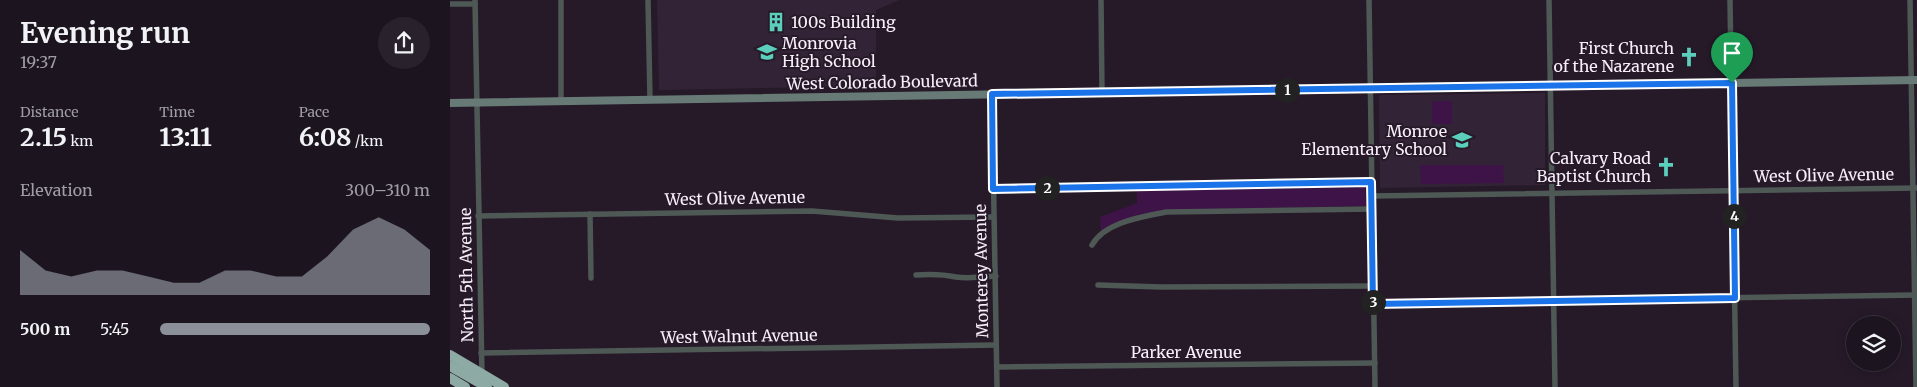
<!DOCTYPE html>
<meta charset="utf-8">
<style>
:root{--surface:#1c141f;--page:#29212c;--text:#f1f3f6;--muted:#a09ea4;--line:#3a333d;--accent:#8c9099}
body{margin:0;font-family:Merriweather,serif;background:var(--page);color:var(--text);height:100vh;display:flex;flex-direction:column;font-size:19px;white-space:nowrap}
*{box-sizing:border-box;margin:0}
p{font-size:16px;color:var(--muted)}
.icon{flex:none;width:28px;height:28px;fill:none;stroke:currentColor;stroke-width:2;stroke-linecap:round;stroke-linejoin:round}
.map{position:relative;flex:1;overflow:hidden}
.panel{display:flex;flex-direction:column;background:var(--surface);width:450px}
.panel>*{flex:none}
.tools{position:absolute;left:1396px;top:316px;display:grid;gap:10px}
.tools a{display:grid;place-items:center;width:55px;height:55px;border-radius:50%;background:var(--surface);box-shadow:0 2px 12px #0003,0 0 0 1px var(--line);font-size:25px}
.pin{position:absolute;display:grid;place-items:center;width:42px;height:42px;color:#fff;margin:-51px -21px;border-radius:50% 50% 50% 0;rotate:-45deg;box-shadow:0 0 5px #0007}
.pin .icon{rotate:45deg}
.km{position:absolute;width:25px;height:25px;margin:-12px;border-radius:50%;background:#222;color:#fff;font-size:14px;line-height:25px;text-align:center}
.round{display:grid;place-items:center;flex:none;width:52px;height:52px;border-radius:26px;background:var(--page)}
.summary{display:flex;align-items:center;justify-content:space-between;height:85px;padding:0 20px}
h1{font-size:28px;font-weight:700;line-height:38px}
.figures{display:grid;grid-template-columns:repeat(3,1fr);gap:8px;height:85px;padding:5px 20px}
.figures div{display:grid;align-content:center}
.figures b{font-size:25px;font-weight:700}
.figures small{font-size:14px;font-weight:400}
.figures p{font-size:14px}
.chart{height:140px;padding:10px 20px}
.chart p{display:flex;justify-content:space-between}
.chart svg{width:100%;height:90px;margin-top:5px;fill:var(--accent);opacity:.7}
ul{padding:0 20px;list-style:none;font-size:16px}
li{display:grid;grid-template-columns:80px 60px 1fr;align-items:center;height:38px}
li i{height:12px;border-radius:6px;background:var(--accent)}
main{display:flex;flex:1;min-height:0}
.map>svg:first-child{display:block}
.built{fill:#332336}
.green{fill:#3e1347}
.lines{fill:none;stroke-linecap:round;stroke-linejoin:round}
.street{stroke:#4e5956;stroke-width:5.5}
.secondary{stroke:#677a76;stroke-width:8}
.highway{stroke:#8daaa4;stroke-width:10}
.route-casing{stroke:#fff;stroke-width:10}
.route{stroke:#1a73e8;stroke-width:6}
.labels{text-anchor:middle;stroke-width:4;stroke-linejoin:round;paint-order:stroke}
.poi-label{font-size:16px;fill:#f7eff9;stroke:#261a29;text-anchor:end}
.street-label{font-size:16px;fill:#f7eff9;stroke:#261a29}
</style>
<main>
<section class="panel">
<div class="summary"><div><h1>Evening run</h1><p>19:37</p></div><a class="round"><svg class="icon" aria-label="share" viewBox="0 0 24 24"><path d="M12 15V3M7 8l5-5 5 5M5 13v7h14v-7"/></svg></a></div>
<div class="figures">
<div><p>Distance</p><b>2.15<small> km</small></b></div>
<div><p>Time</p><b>13:11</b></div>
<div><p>Pace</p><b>6:08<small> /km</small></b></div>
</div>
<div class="chart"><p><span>Elevation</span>300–310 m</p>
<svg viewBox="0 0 160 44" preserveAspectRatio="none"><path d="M0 44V22L10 32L20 35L30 32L40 32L50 35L60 38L70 38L80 32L90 32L100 35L110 35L120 25L130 12L140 6L150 12L160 22V44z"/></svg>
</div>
<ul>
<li><b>500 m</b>5:45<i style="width:100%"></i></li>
</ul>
</section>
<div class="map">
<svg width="1467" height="387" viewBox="0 0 1467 387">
<rect width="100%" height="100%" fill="#261a29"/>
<g class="built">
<path d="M207 0H449L426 10V86L209 90Z"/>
<path d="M1095 93V185L930 188 929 95Z"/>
</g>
<g class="green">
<rect x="982" y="101" width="20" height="23"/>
<path d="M970 165H1053L1054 183 971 184Z"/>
<path d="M915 187 916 206 734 210 700 214 651 232 650 217 687 203V191Z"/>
</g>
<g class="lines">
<g class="street">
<path d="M25 0 32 375"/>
<path d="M111 0V101"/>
<path d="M198 0 200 100"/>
<path d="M651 0 652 93"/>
<path d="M919 0 925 387"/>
<path d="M1099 0 1105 387"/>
<path d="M1280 0 1286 387"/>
<path d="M1460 0 1466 387"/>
<path d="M0 4H25"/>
<path d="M542 94 547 387"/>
<path d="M543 189 921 182"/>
<path d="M922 196 1467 188"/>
<path d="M140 214 141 278"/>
<path d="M28 216 362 211 448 218 543 217"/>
<path d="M642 245C655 222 692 217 716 212L922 209"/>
<path d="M466 275C480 274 492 274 506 277 518 279 533 277 546 276"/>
<path d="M648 285 711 287 923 286"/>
<path d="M923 303 1467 295"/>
<path d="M31 353 546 345"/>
<path d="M547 367 925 363"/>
</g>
<path class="secondary" d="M0 103 1467 80"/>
<g class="highway">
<path d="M0 355 54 387"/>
<path d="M0 366 37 387"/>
<path d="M0 378 15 387"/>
</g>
</g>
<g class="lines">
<defs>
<path id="route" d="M1282 83 1285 298 923 304 921 182 543 189 542 94Z"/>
</defs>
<use href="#route" class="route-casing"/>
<use href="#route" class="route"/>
</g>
<defs>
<symbol id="building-bare" viewBox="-9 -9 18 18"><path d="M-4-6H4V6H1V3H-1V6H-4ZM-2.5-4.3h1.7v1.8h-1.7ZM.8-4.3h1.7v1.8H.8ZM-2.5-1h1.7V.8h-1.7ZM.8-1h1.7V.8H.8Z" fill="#5bcebc" stroke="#261a29" stroke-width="2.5" paint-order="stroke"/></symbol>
<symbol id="school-bare" viewBox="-9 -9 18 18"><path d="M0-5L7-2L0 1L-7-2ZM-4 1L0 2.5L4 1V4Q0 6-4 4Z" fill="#5bcebc" stroke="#261a29" stroke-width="2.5" paint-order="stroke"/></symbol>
<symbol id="church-bare" viewBox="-9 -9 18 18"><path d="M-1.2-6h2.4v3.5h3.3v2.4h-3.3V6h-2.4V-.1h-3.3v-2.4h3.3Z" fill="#5bcebc" stroke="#261a29" stroke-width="2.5" paint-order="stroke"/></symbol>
</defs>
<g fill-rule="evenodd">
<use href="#building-bare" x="312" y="8" width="28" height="28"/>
<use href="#school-bare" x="303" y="38" width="28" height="28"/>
<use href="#church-bare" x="1225" y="43" width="28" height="28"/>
<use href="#school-bare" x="998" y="126" width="28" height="28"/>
<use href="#church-bare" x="1202" y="153" width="28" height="28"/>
</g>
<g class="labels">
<g class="poi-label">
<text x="341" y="28" text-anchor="start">100s Building</text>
<text x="332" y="49" text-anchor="start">Monrovia<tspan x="332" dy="18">High School</tspan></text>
<text x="1224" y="54">First Church<tspan x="1224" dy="18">of the Nazarene</tspan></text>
<text x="997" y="137">Monroe<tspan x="997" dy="18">Elementary School</tspan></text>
<text x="1201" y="164">Calvary Road<tspan x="1201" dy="18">Baptist Church</tspan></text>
</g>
<g class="street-label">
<text transform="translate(432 82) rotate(-1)" y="6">West Colorado Boulevard</text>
<text transform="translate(1374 175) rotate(-1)" y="6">West Olive Avenue</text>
<text transform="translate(285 198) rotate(-1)" y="6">West Olive Avenue</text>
<text transform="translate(531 271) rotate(-91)" y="6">Monterey Avenue</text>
<text transform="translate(16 275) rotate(-91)" y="6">North 5th Avenue</text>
<text transform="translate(289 336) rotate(-1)" y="6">West Walnut Avenue</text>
<text x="736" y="358">Parker Avenue</text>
</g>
</g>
</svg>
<div class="tools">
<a><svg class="icon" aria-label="layers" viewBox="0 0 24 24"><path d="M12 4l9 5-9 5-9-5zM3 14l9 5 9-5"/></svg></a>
</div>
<div class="pin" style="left:1282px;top:83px;background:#1e9e55"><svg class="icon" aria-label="arrive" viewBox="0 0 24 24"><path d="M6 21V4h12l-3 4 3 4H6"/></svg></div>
<b class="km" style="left:837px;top:90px">1</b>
<b class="km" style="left:597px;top:188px">2</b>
<b class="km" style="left:923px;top:302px">3</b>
<b class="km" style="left:1284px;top:216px">4</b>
</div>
</main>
